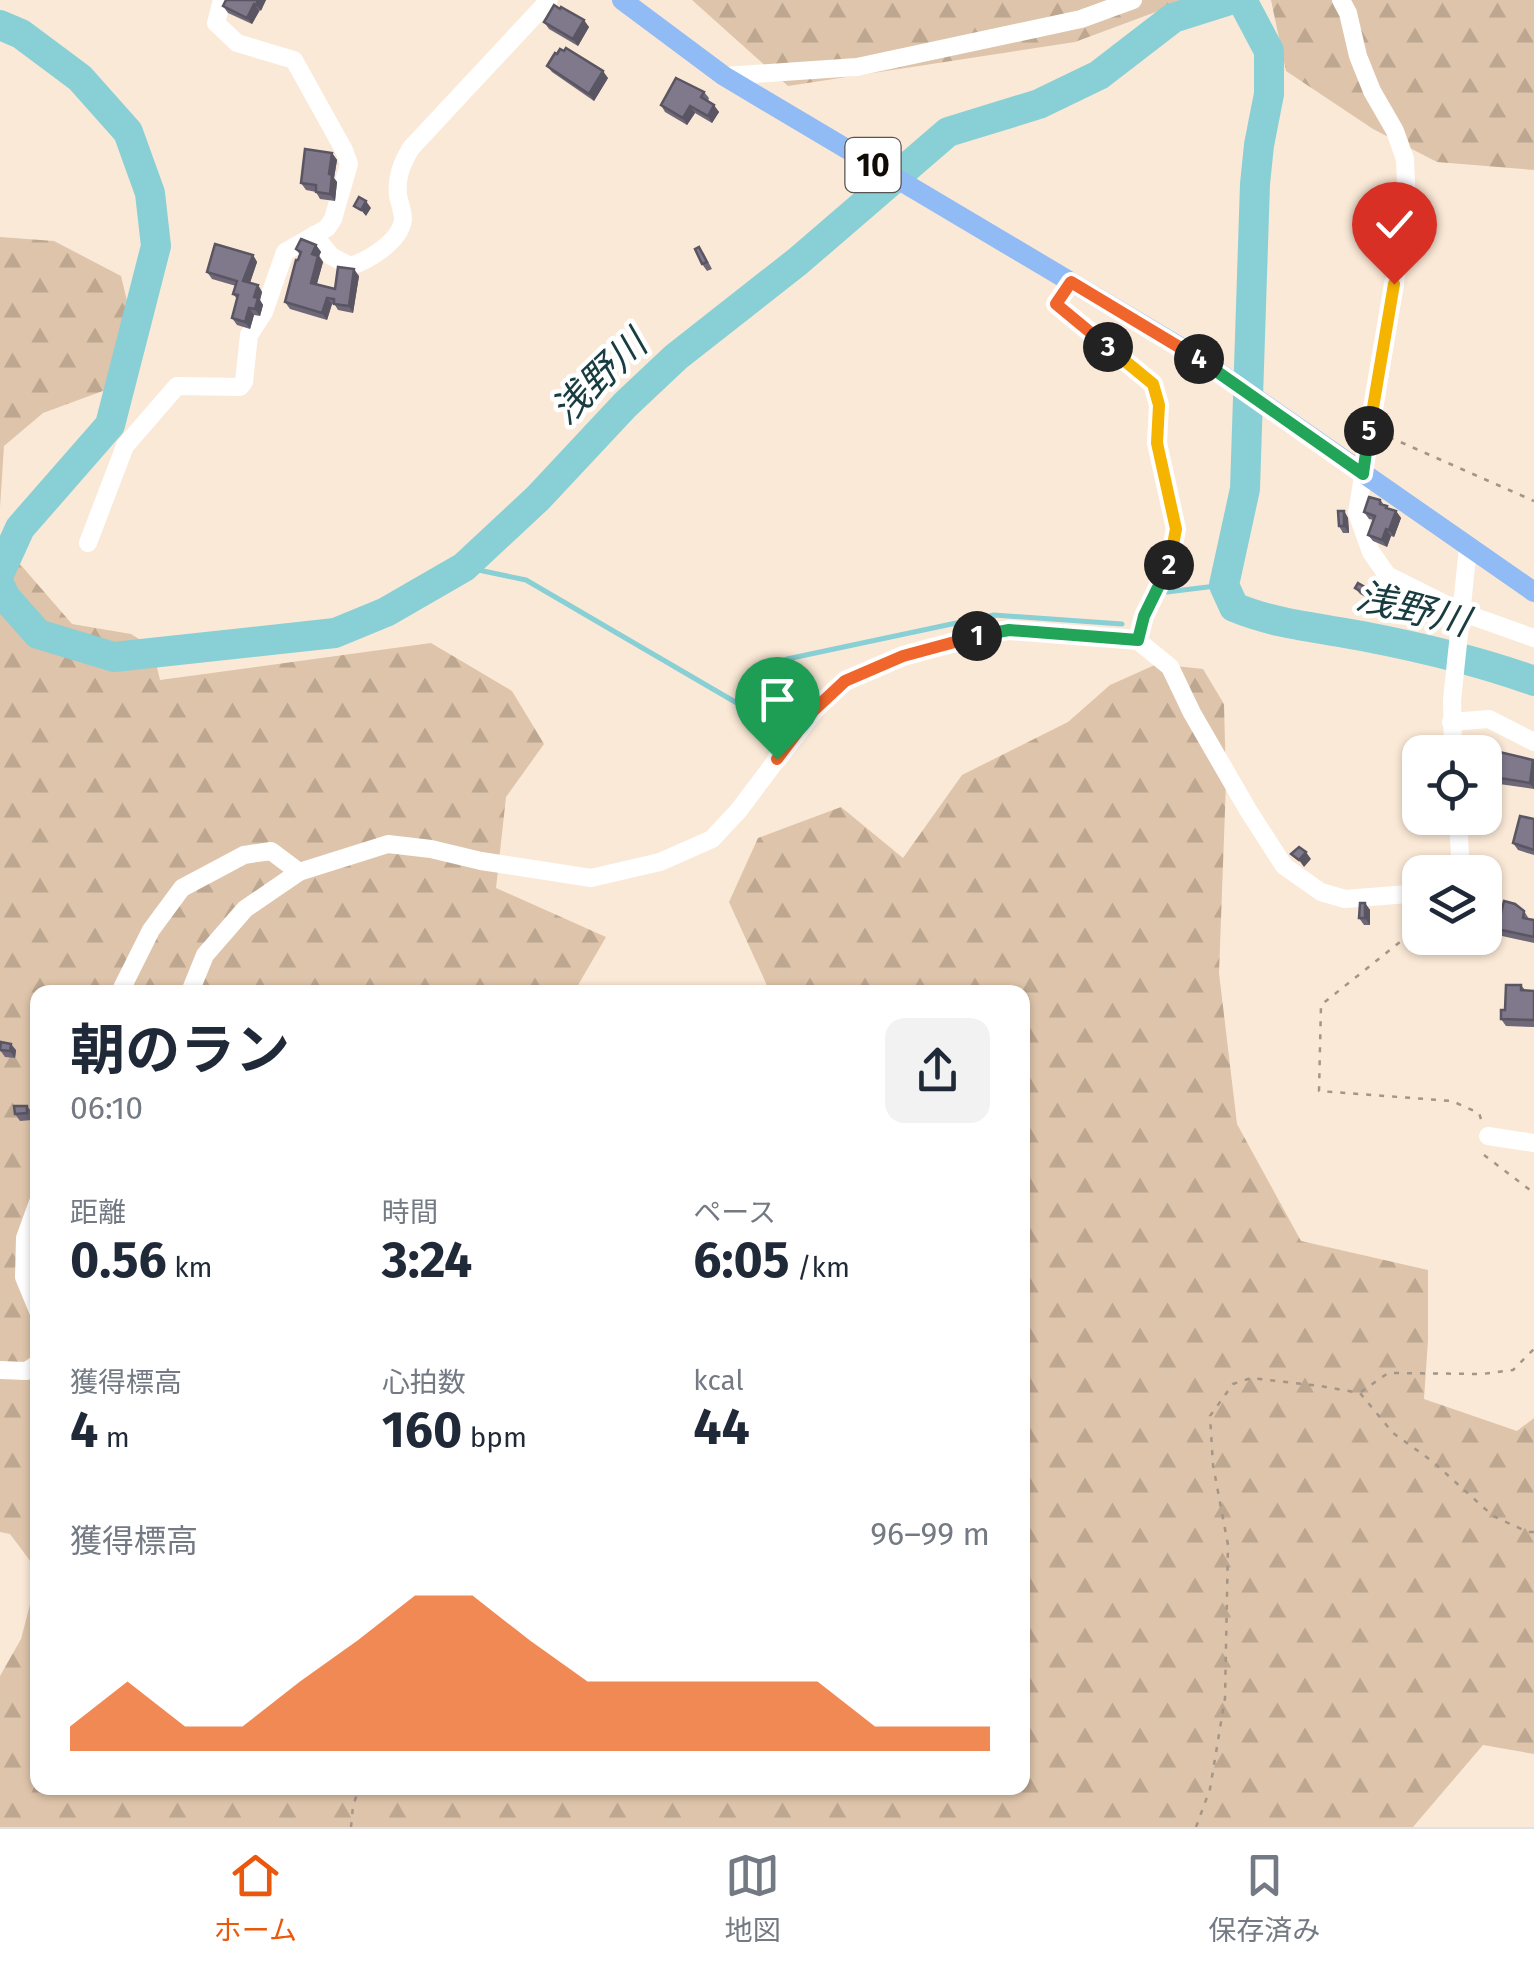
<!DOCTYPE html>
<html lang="ja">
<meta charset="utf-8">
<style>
:root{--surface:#fff;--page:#f2f2f3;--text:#1f2937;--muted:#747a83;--line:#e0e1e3;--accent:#ea580c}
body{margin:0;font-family:"Fira Sans","Noto Sans JP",sans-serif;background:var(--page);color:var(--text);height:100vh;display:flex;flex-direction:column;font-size:38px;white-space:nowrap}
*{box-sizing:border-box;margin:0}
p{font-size:32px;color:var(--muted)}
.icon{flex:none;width:55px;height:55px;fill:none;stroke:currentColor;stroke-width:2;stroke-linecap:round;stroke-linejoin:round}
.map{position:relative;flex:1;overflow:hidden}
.sheet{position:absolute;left:30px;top:985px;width:1000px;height:810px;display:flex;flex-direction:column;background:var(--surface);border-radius:20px;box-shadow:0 2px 8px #0004}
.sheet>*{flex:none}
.buttons{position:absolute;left:1402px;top:735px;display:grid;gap:20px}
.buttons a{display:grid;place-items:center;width:100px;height:100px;border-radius:20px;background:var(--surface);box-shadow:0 2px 8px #0004;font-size:50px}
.pin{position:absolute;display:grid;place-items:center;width:85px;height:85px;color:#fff;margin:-102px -42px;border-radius:50% 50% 50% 0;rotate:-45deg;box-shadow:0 0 10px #0007}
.pin .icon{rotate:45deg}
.km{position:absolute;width:50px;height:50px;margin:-25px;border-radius:50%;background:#222;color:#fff;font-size:28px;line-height:50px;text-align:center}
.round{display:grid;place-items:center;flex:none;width:105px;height:105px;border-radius:20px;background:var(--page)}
.overview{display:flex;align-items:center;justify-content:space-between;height:170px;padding:0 40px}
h1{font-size:55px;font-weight:700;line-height:75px}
.stats{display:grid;grid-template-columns:repeat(3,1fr);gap:15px;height:170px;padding:10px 40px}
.stats div{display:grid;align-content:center}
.stats b{font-size:50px;font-weight:700}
.stats small{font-size:28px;font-weight:400}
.stats p{font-size:28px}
.chart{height:280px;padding:20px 40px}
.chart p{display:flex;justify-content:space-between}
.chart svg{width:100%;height:180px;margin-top:10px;fill:var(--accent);opacity:.7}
.menu{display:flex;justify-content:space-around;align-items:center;height:140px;border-top:2px solid var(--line);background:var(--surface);font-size:28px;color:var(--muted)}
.menu a{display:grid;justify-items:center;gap:5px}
.menu .active{color:var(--accent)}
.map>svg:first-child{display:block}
.forest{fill:url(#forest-firs)}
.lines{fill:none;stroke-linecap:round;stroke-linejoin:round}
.stream{stroke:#88d0d5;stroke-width:5}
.river{stroke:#88d0d5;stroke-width:30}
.path{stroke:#a39588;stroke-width:2.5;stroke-dasharray:5 8;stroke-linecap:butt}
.minor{stroke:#fff;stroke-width:18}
.major{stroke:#91bbf4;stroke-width:20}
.wall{fill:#6e6878}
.shaded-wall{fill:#5a5562}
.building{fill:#80798c;stroke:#5a5562;stroke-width:2.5}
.split-1-casing{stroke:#fff;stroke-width:20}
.split-2-casing{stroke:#fff;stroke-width:20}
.split-3-casing{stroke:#fff;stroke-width:20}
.split-4-casing{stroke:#fff;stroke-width:20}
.split-5-casing{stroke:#fff;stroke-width:20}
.split-6-casing{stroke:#fff;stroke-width:20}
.split-1{stroke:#f0652b;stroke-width:12}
.split-2{stroke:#22a559;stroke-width:12}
.split-3{stroke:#f5b400;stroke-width:12}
.split-4{stroke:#f0652b;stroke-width:12}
.split-5{stroke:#22a559;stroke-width:12}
.split-6{stroke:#f5b400;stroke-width:12}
.labels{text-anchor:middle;stroke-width:9;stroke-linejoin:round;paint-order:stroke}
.shield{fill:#fff;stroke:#585451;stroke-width:2.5}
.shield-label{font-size:32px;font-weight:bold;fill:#110b06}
.water-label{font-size:38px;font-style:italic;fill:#183c3f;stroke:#fff}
</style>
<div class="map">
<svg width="1534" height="1827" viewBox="0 0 1534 1827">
<defs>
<pattern id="forest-firs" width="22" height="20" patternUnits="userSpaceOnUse" patternTransform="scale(2.5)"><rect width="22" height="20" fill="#dec4aa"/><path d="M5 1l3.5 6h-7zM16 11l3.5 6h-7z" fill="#bda791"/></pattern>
</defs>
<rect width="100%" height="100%" fill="#fbe9d7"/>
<g class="forest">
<path d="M692 0H1188L1075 42 788 86Z"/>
<path d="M1271 0H1534V170L1437 162 1373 129 1286 71Z"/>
<path d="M0 237 54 241 121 276 132 322 119 385 43 413 4 446 0 508Z"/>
<path d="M0 541 72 624 131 634 152 647 160 680 431 643 512 691 544 744 506 797 496 888 606 937 574 992H38L37 1570 10 1534 0 1532Z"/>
<path d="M1157 664 1203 669 1224 704 1226 783 1219 973 1237 1124 1301 1241 1428 1270V1340L1424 1399 1517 1431 1534 1418V1754L1483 1745 1413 1827H0V1676L21 1639 37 1578 38 1788H1022V992H770L729 902 758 838 841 807 903 858 962 775 1068 722 1110 685Z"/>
</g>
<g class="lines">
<g class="stream">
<path d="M464 567 526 580 742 706 787 659 994 615 1122 624"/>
<path d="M1167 592 1224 585"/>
</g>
<g class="river">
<path d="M1242 0 1269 51V94L1259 145 1255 184 1245 489 1224 585 1234 607C1274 624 1319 628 1362 636 1419 647 1479 661 1534 681"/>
<path d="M0 25 21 34 80 78 128 132 150 193 156 246 110 425 20 528 0 572"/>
<path d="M0 586 6 598 38 634 114 657 335 633 386 612 464 567 538 498 625 405 676 357 797 262 948 132 1039 104 1099 75 1173 18 1230 0"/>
</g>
<g class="path">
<path d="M1059 300 1056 304 1153 383 1159 405 1157 443 1176 529 1172 560 1141 625"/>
<path d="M1389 437 1534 501"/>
<path d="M1420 926 1321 1005 1319 1091 1452 1101 1479 1113 1481 1119"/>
<path d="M1484 1155 1534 1193"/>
<path d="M1361 1392 1388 1373 1482 1374 1513 1370 1534 1349"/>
<path d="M351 1827 353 1806 359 1788"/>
<path d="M1196 1827 1210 1789 1225 1698 1228 1545 1213 1465 1210 1416 1233 1384 1251 1378 1320 1386 1360 1393 1393 1433 1432 1461 1493 1516 1528 1532H1534"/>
</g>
<g class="minor">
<path d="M1341 0 1348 13 1358 56 1372 91 1395 131 1405 159 1407 208 1357 513 1371 552 1387 575 1461 612 1534 638"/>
<path d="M724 76 857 67 1081 19 1133 0"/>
<path d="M314 235 331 256 350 266C368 261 401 241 403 219 403 211 399 202 398 195 396 177 402 163 411 148L549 0"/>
<path d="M88 543 125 446 177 386 240 387 244 382 249 335 264 312 285 252 327 228 333 219 349 164 344 150 294 60 237 43 216 23 222 0"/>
<path d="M1451 722 1489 719 1534 742"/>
<path d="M1453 752 1452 700 1468 548"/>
<path d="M1453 872 1460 856 1458 818"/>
<path d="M120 992 151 930 182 888 244 855 271 851 299 872"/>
<path d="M190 992 205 955 245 909 299 872 388 844 431 849 481 861 591 878 660 862 712 839 739 810 814 710 845 681 903 656 1009 630 1137 640 1170 667 1192 713 1248 810 1284 866 1321 892 1345 899 1420 893"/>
<path d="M1488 1136 1534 1143"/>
<path d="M38 1202 25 1238 24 1277 38 1311"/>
<path d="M0 1370 27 1371 38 1363"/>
</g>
<path class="major" d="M622 0 724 76 1192 354 1534 592"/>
</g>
<g class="wall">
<path d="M266 0 252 24 228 13 223 6Z"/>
<path d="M560 9 589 27 578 46 549 29 544 22Z"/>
<path d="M547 66 608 78 594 101 552 72Z"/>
<path d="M704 92 709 98 708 101 719 112 712 123 695 113 687 125 665 112 661 105Z"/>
<path d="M332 153 337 160 334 178 337 182 335 201 320 199 316 192 306 190 301 183Z"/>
<path d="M316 245 321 252 319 256 323 262 317 284 335 289 359 276 353 313 338 310 335 305 332 304 327 320 290 309 285 302 300 255 296 249Z"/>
<path d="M699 247 704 254 712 269 707 271 702 264Z"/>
<path d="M253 255 257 262 250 283 258 285 262 292 260 300 263 305 260 316 254 315 250 329 237 325 232 318 237 299 233 294 236 286 212 279 207 272Z"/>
<path d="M1380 500 1389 510 1396 511 1401 518 1394 537 1391 536 1387 547 1373 541 1368 535 1374 520 1369 519 1364 512Z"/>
<path d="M1344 511 1348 518 1349 533H1343L1339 526Z"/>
<path d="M1355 588 1377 598 1374 602 1360 594Z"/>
<path d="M1533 760 1534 789 1492 783 1487 776Z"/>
<path d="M1534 819V855L1518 850 1513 843Z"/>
<path d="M1365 903 1370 910V925H1364L1359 918Z"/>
<path d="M1524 911 1529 919 1534 920V943L1502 936 1497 929Z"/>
<path d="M1521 985 1525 990 1534 991V1027L1506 1026 1501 1019Z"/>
<path d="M0 1050H16L15 1058 5 1057Z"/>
<path d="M27 1106 32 1112V1120L20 1121 15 1114Z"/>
</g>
<g class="shaded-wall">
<path d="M258 0H266L261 11 256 5Z"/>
<path d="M254 4 259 11 252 24 247 18Z"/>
<path d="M584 20 589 27 578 46 573 39Z"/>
<path d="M603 71 608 78 594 101 589 94Z"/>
<path d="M714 105 719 112 712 123 708 116Z"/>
<path d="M690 106 695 113 687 125 683 118Z"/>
<path d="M332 153 337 160 334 178 337 182 335 201 330 194 329 174Z"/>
<path d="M366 201 371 208 366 216 361 210Z"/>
<path d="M316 245 321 252 319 256 323 262 315 290 311 283 312 254Z"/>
<path d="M253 255 257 262 248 288 243 281Z"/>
<path d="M354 269 359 276 353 313 349 306Z"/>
<path d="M258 285 262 292 260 300 263 305 260 316 255 309 254 297Z"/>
<path d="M327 298 332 304 327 320 322 313Z"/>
<path d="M249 308 254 315 250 329 245 322Z"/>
<path d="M1344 511 1348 518 1349 533 1344 526Z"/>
<path d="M1396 511 1401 518 1394 537 1389 530Z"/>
<path d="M1386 529 1391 536 1387 547 1382 540Z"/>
<path d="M1372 591 1377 598 1374 602 1369 596Z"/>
<path d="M1533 760 1534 761V789L1530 783Z"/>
<path d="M1306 852 1311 859 1304 867 1299 860Z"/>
<path d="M1365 903 1370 910V925L1365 918Z"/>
<path d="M11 1044 16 1050 15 1058 10 1051Z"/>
</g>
<g class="building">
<path d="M226 0H258L256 5 254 4 247 18 223 6Z"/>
<path d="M554 5 560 9 561 7 584 20 573 39 544 22Z"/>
<path d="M566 48 603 71 589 94 547 66 555 53 557 54 560 49 564 51Z"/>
<path d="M676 78 704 92 701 97 714 105 708 116 690 106 683 118 661 105Z"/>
<path d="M305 149 332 153 329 174 332 175 330 194 316 192V185L301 183Z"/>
<path d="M359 197 366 201 361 210 354 206Z"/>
<path d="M301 239 316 245 312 254 318 256 311 283 335 289 338 267 354 269 349 306 334 304V299L327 298 322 313 285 302 296 260H298L301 252 296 249Z"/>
<path d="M215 244 253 255 243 281 258 285 254 297 258 298 255 309 249 308 245 322 232 318 238 295 233 294 237 281 207 272Z"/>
<path d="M699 247 707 262 702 264 695 249Z"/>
<path d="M1369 497 1380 500V504L1387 506 1386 508 1396 511 1389 530 1386 529 1382 540 1368 535 1375 516 1364 512Z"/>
<path d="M1338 511H1344V526H1339Z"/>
<path d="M1358 583 1372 591 1369 596 1355 588Z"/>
<path d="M1491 750 1533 760 1530 783 1487 776Z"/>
<path d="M1520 816 1534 819V850L1513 843Z"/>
<path d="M1299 847 1306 852 1299 860 1291 854Z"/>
<path d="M1504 901 1515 904 1524 911 1523 918 1534 920V937L1497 929Z"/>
<path d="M1360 903H1365V918H1359Z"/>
<path d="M1506 985H1521V990L1534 991V1020L1501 1019V1010H1505Z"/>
<path d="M1 1042 11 1044 10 1051 0 1050Z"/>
<path d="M14 1106H27V1113L15 1114Z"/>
</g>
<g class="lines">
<defs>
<path id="split-1" d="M777 759 814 710 845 681 903 656 977 636"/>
<path id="split-2" d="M977 636 1009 630 1138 640 1144 616 1169 565"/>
<path id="split-3" d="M1108 347 1153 384 1159 405 1157 443 1176 529 1169 565"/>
<path id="split-4" d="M1108 347 1056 304 1071 282 1199 359"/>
<path id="split-5" d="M1199 359 1363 474 1369 431"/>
<path id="split-6" d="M1369 431 1394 284"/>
</defs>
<use href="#split-1" class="split-1-casing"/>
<use href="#split-2" class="split-2-casing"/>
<use href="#split-3" class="split-3-casing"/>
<use href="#split-4" class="split-4-casing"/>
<use href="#split-5" class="split-5-casing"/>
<use href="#split-6" class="split-6-casing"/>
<use href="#split-1" class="split-1"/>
<use href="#split-2" class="split-2"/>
<use href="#split-3" class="split-3"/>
<use href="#split-4" class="split-4"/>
<use href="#split-5" class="split-5"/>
<use href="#split-6" class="split-6"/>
</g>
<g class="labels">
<rect class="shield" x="845.5" y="138" width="55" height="54" rx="8"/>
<g class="shield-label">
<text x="873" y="176">10</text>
</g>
<g class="water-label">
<text transform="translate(599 377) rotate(-44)" y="13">浅野川</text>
<text transform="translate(1413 609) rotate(14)" y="13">浅野川</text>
</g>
</g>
</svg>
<div class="buttons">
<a><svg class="icon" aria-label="locate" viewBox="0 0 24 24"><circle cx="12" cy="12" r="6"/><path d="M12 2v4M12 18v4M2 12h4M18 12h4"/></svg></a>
<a><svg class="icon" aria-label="layers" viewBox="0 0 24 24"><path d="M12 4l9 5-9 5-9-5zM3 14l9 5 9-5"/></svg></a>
</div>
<div class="pin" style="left:777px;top:759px;background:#1e9e55"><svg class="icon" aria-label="arrive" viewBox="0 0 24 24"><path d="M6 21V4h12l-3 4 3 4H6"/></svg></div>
<div class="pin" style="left:1394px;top:284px;background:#d93025"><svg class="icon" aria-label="check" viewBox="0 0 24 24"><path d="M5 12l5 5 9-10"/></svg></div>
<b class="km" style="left:977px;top:636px">1</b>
<b class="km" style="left:1169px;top:565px">2</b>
<b class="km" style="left:1108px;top:347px">3</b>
<b class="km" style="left:1199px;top:359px">4</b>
<b class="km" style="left:1369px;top:431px">5</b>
<section class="sheet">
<div class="overview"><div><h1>朝のラン</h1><p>06:10</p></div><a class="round"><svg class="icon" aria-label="share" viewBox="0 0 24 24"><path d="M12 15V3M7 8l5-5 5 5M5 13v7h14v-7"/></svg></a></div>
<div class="stats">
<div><p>距離</p><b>0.56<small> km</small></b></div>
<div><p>時間</p><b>3:24</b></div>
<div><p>ペース</p><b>6:05<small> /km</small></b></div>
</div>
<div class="stats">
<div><p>獲得標高</p><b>4<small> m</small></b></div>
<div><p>心拍数</p><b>160<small> bpm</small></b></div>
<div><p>kcal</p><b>44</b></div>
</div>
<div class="chart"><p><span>獲得標高</span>96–99 m</p>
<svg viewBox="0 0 160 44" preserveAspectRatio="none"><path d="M0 44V38L10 27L20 38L30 38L40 27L50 17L60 6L70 6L80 17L90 27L100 27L110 27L120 27L130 27L140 38L150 38L160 38V44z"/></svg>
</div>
</section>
</div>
<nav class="menu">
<a class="active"><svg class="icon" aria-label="home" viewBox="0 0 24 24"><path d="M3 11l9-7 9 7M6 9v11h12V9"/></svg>ホーム</a>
<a><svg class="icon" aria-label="map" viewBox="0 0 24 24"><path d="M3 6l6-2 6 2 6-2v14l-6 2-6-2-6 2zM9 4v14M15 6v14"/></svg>地図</a>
<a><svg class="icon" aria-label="saved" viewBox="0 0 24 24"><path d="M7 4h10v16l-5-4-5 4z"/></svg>保存済み</a>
</nav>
